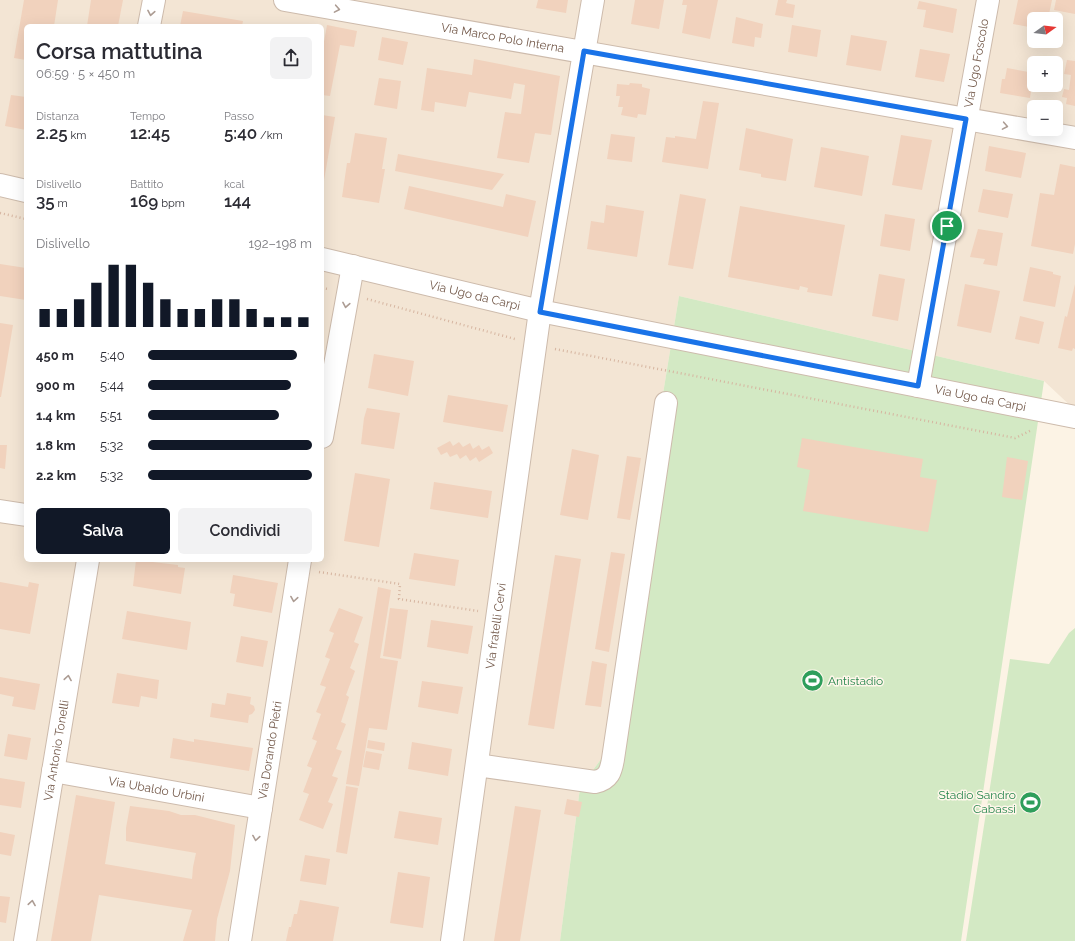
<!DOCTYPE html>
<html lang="it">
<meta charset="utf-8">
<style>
:root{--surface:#fff;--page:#f2f2f3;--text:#2b2b33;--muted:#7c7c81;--accent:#111827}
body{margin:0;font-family:Raleway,sans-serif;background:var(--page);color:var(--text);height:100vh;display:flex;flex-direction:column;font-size:15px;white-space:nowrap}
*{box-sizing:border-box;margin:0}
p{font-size:13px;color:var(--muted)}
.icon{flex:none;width:22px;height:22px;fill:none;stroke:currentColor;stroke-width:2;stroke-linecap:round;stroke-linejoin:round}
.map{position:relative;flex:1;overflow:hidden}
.drawer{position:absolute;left:24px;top:24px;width:300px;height:538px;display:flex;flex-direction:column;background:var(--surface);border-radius:6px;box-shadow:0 4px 16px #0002}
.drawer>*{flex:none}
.needle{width:26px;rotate:75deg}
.fabs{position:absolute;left:1027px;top:12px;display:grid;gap:8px}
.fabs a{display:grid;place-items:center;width:36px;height:36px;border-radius:6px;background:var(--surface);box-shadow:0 4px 16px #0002;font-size:20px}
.pin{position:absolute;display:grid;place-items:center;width:34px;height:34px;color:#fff;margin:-17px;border:2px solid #fff;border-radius:50%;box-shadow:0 1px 4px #0007}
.round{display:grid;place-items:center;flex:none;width:42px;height:42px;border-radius:6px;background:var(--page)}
.summary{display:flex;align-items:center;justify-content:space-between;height:68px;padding:0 12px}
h1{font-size:22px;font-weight:600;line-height:30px}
.stats{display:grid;grid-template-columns:repeat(3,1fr);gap:6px;height:68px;padding:4px 12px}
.stats div{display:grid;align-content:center}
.stats b{font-size:17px;font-weight:600}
.stats small{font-size:11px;font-weight:400}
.stats p{font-size:11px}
.chart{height:112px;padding:8px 12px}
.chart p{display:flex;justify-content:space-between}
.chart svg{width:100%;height:72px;margin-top:4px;stroke:var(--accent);stroke-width:6}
.primary-button{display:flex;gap:8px;margin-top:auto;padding:8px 12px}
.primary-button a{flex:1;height:46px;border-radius:6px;background:var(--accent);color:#fff;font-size:16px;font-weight:600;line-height:46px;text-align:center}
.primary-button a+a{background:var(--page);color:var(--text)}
ul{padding:0 12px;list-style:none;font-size:13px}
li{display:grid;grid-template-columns:64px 48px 1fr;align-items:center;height:30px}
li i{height:10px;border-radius:5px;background:var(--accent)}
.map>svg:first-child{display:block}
.residential{fill:#f3e5d4;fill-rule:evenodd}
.green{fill:#d3e9c4}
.building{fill:#f1d2bd}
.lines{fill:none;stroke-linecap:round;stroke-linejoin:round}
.minor-casing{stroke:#cdbbac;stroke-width:24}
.path{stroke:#d6b5a0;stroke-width:2.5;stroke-dasharray:1 3;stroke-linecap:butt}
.minor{stroke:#fff;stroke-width:22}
.oneway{stroke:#ac9c93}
.route-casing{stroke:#fff;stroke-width:8}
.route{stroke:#1a73e8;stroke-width:5}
.labels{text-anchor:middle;stroke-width:3;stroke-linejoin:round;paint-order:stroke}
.street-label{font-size:12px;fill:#745a4b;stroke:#fff7eb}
.leisure-label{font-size:12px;fill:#27864d;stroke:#fff7eb;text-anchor:start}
</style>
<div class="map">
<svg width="1075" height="941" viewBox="0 0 1075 941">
<rect width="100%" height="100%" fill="#fcf3e5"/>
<path class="residential" d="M0 0H1075V410L1044 381 679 296 604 755 580 788 560 941H0ZM1034 19H1056V41H1034ZM26 26H322V560H26ZM1034 63H1056V85H1034ZM1034 107H1056V129H1034Z"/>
<g class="green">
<path d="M679 296 1044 381 961 941H560L580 788 604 755Z"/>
<path d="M1075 628V941H966L1010 659 1049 664 1069 633Z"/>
</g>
<g class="building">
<path d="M24 0H58L54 26H26V60L14 58Z"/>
<path d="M91 0H123L118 26H87Z"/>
<path d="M538 0H568L566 13 536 8Z"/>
<path d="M635 0H664L659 29 631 24Z"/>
<path d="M683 0H718L710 39 682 33 687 5H682Z"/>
<path d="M778 0H787L786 3 795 5 793 18 775 15Z"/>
<path d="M1018 0H1052L1048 19H1034V28L1013 24Z"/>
<path d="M1056 0H1075V14L1054 10Z"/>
<path d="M919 1 957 9 953 33 923 27 926 10 917 9Z"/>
<path d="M183 11 243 21 242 26H180Z"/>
<path d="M736 17 763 24 761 38 755 37 754 47 732 43Z"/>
<path d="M327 25 357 31 354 47 340 45 330 96 322 95V53Z"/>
<path d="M792 25 821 30 817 57 788 52Z"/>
<path d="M851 35 887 41 881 71 846 65Z"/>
<path d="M382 37 408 42 403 65 378 60Z"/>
<path d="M920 49 950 54 944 82 915 77Z"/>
<path d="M474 59 560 76 551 135 535 133 529 163 497 158 505 112 521 114 525 85 514 83 511 99 469 92 466 107 435 102 434 112 421 110 427 68 472 75Z"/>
<path d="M1067 60 1075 61V106L1066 104 1067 98 1062 97 1064 89 1069 90 1071 75 1064 74Z"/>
<path d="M1007 68 1034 73 1030 98 1000 93 1002 79H1005Z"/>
<path d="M379 78 401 81 397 109 374 105Z"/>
<path d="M630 83 642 84V87L650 89 646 115 638 114 637 118 621 115 623 107H618L620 96H616L617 84 629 85Z"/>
<path d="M11 95 26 97V130L5 126Z"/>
<path d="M703 101 719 103 708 169 662 162 666 137 675 138V136L696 139Z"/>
<path d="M322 115 335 117 323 186H322Z"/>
<path d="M746 128 793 139 786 181 761 177V174L739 170Z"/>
<path d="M355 133 387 138 382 169H385L379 203 342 197 347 163H350Z"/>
<path d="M611 134 635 137 632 162 607 159Z"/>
<path d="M901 135 932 140 922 190 892 185Z"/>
<path d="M989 146 1026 153 1021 178 985 171Z"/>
<path d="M821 147 869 156 862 196 814 187Z"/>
<path d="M398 154 504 174 492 190 395 171Z"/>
<path d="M1060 164 1075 167V244L1073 254 1031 246 1040 193 1054 195Z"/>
<path d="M409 186 503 207 506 194 536 201 528 237 404 209Z"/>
<path d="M983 189 1013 194 1008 218 978 212Z"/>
<path d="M680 194 706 199 693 269 668 265Z"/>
<path d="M606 205 644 211 637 257 587 249 591 221 604 223Z"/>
<path d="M740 206 845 225 832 296 807 292 808 288 800 286 799 290 728 277Z"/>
<path d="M885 214 915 219 910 251 880 246Z"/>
<path d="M978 229 1003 233 997 266 983 264 985 259 970 257Z"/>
<path d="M0 264 26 268V300L0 296Z"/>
<path d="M1030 267 1053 272V274L1061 276 1055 307 1023 301Z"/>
<path d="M879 274 905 279 898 321 872 316Z"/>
<path d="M965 284 1000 291 991 333 957 326Z"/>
<path d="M1075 284V349L1073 348 1072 351 1058 348 1065 316 1067 317Z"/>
<path d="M1020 316 1044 322 1039 344 1015 339Z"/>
<path d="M0 323 13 325 1 397H0Z"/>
<path d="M374 354 414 361 408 396 368 388Z"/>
<path d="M448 395 508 405 503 432 443 422Z"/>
<path d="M367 408 400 413 394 449 361 444 364 418Z"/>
<path d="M802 438 923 459 920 477 937 480 928 532 803 511 810 470 797 467Z"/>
<path d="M450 441 453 446 459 442 463 447 470 443 473 449 479 445 482 450 489 446 493 453 479 462 476 457 470 461 466 455 460 459 457 454 450 457 447 452 441 455 437 448Z"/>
<path d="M0 445H7L5 469 0 468Z"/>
<path d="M572 449 599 455 588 520 560 515Z"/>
<path d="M627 456 641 458 630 520 617 518Z"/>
<path d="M1007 457 1028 461 1022 500 1002 497Z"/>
<path d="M355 473 390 479 379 547 344 541Z"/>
<path d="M434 482 492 491 488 518 430 509Z"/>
<path d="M611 552 625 554 609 652 595 649Z"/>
<path d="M414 553 459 560 455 586 409 579Z"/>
<path d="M555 555 581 559 554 729 528 725Z"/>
<path d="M136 560 178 565V567L185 568 181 594 133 586Z"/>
<path d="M233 575 278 583 272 613 233 606 235 594 230 593Z"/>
<path d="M0 582 28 587 29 582 39 584 30 634 0 629Z"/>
<path d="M378 587 391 590 380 658 398 661 387 730 369 728 359 786 346 784Z"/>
<path d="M339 608 363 617 354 642 359 644 350 668 355 671 346 695 349 697 341 722 346 724 336 749 342 751 332 776 338 778 328 802 333 804 323 829 299 820 309 794 303 792 312 768 307 766 317 741 312 739 321 714 316 712 326 687 320 685 330 659 325 657 334 633 329 631Z"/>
<path d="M390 608 408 610 401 659 383 656Z"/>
<path d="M127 611 191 622 187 650 122 639Z"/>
<path d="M431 620 473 626 468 654 427 647Z"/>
<path d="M241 636 268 641 263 667 236 662Z"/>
<path d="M592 661 607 664 601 707 585 705Z"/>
<path d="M117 673 159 680 157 699 141 696 139 707 112 703Z"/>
<path d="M0 677 40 684 35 710 12 706 14 697 0 694Z"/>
<path d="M422 681 463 687 458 714 418 707Z"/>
<path d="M227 693 251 697 250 704 254 706 255 710 252 714 249 715 248 723 210 717 212 703 225 705Z"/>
<path d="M8 734 31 738 27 760 4 756Z"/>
<path d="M173 738 194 742V739L253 748 249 771 170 758Z"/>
<path d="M368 740 385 743 384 751 367 748Z"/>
<path d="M412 742 452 749 448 776 408 769Z"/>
<path d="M366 751 382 754 379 770 363 767Z"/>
<path d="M0 778 25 782 21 808 0 805Z"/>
<path d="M346 786 358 788 347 854 336 852Z"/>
<path d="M76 795 115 802 105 864 192 879 193 867 196 853 126 841V828L130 806 169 811 181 815H195L235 825 230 871 217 919 215 941H183L192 910 99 895 91 941H51Z"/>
<path d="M567 799 582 802 579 817 564 814Z"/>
<path d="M515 806 541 810 520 941H494Z"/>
<path d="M399 811 442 818 438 845 394 838Z"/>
<path d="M0 832 15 835 11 856 0 854Z"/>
<path d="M305 855 330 859 326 885 300 881Z"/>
<path d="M398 872 430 877 423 928 390 923Z"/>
<path d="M0 896 10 897 6 923 0 922Z"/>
<path d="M300 900 339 907 333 941H286L289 927H291L294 914H297Z"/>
</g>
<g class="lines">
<defs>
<g id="minor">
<path id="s1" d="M285 0 1075 138"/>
<path d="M149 26 154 0"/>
<path d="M0 185 26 191"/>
<path id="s2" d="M322 259 540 311 1075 417"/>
<path id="s3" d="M918 386 988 0"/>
<path d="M322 437 353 266"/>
<path d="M0 511 26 515"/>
<path d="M477 765 595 782C609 779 611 771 613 759L666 403"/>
<path id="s4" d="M53 771 261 808"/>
<path id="s5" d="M25 941 88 560"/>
<path id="s6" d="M240 941 300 560"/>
<path id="s7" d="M452 941 540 311 593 0"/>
</g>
</defs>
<use href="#minor" class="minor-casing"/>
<g class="path">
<path d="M0 213 26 219"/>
<path d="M322 288 328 289"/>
<path d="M367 299 515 339"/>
<path d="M555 349 1015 438 1032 430"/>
<path d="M319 572 400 584 399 599 478 611"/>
</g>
<use href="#minor" class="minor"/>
</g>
<defs><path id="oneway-chevron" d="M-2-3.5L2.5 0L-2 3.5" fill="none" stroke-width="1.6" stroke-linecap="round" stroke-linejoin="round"/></defs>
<g class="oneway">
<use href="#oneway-chevron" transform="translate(337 9) rotate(10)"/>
<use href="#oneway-chevron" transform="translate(151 13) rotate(100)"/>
<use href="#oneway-chevron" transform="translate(1005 126) rotate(10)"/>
<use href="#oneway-chevron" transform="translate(346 305) rotate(100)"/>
<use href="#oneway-chevron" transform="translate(294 599) rotate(99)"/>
<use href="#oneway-chevron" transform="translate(68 678) rotate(-81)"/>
<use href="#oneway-chevron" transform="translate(256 838) rotate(99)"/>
<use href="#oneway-chevron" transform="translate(32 903) rotate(-81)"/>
</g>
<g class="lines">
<defs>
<path id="route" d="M584 51 966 119 918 386 540 312Z"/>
</defs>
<use href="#route" class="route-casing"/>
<use href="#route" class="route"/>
</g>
<defs>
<symbol id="stadium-disc" viewBox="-11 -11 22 22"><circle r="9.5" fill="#2e9e5b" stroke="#fff7eb"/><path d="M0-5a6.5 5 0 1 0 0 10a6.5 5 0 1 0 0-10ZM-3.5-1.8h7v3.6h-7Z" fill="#fff"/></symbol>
</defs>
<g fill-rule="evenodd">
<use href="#stadium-disc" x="800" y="668" width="25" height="25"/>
<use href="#stadium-disc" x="1018" y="790" width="25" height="25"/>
</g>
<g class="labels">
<g class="street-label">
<text dy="4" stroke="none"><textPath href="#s1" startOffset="221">Via Marco Polo Interna</textPath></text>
<text dy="4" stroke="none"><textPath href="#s3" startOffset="328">Via Ugo Foscolo</textPath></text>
<text dy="4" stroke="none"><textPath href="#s2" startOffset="157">Via Ugo da Carpi</textPath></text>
<text dy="4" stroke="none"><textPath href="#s2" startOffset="673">Via Ugo da Carpi</textPath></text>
<text dy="4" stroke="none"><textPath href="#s7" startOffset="318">Via fratelli Cervi</textPath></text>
<text dy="4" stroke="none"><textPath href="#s6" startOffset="193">Via Dorando Pietri</textPath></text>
<text dy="4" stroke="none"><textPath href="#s5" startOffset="193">Via Antonio Tonelli</textPath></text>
<text dy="4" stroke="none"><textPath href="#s4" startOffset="105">Via Ubaldo Urbini</textPath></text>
</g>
<g class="leisure-label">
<text x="828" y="685">Antistadio</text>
<text x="1016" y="799" text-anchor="end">Stadio Sandro<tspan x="1016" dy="14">Cabassi</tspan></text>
</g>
</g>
</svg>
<div class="fabs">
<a><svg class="needle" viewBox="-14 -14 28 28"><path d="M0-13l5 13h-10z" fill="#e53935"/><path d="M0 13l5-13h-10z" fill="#7c7c81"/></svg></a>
<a>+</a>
<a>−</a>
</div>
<div class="pin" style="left:947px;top:226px;background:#1e9e55"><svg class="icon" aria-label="arrive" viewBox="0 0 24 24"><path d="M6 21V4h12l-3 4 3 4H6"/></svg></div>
<section class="drawer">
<div class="summary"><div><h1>Corsa mattutina</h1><p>06:59 · 5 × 450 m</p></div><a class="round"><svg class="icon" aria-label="share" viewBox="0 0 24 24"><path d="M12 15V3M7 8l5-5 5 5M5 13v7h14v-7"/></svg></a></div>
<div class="stats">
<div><p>Distanza</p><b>2.25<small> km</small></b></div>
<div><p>Tempo</p><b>12:45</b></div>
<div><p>Passo</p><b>5:40<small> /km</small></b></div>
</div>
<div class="stats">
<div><p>Dislivello</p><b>35<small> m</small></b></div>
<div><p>Battito</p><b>169<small> bpm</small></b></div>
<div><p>kcal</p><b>144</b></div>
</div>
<div class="chart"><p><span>Dislivello</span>192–198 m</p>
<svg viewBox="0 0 160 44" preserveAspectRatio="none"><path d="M5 44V33M15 44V33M25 44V27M35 44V17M45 44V6M55 44V6M65 44V17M75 44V27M85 44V33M95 44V33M105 44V27M115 44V27M125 44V33M135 44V38M145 44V38M155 44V38"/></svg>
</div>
<ul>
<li><b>450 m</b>5:40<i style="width:91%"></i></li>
<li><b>900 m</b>5:44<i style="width:87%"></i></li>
<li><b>1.4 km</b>5:51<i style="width:80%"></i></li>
<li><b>1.8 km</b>5:32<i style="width:100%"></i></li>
<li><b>2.2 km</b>5:32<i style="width:100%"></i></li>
</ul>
<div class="primary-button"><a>Salva</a><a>Condividi</a></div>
</section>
</div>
